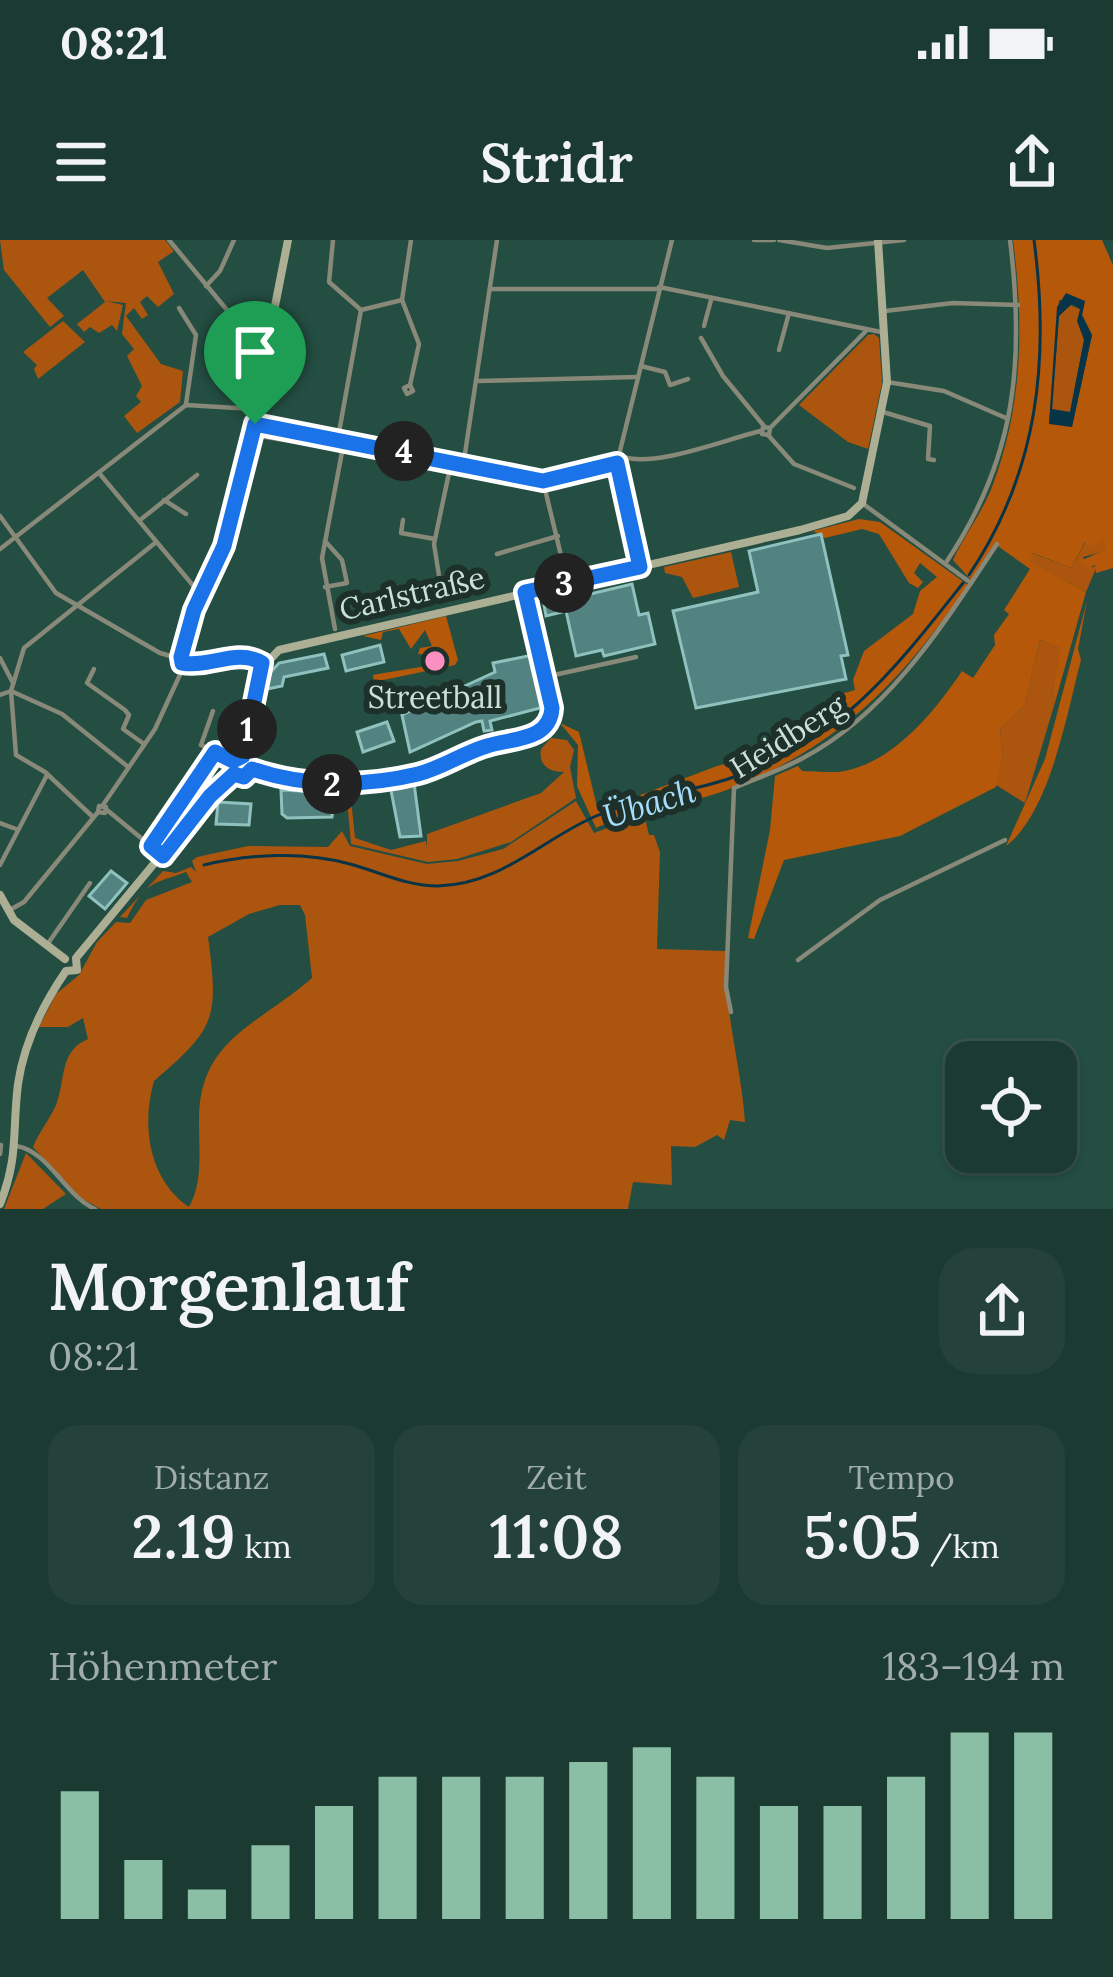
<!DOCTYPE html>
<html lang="de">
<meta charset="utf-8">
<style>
:root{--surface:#1b3a32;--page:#24413a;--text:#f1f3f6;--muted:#a0adac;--line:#39544d;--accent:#8abfa5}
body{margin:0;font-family:Lora,serif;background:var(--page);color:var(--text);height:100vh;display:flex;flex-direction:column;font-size:45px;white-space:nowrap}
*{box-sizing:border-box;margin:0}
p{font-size:39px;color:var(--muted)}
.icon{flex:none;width:66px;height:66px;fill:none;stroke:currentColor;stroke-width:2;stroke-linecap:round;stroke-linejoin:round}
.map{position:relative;height:969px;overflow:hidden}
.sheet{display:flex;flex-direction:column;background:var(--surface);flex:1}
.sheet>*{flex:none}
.buttons{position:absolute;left:945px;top:801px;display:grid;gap:24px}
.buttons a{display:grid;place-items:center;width:132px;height:132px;border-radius:24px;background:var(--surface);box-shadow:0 3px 9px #0004,0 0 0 3px var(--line);font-size:60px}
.pin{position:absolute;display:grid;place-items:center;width:102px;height:102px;color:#fff;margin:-123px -51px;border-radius:50% 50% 50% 0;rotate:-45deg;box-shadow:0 0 12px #0007}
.pin .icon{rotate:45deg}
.km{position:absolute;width:60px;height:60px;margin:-30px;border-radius:50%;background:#222;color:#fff;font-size:33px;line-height:60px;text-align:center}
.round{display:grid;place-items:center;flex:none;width:126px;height:126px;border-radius:36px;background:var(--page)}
.summary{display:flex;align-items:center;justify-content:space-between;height:204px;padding:0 48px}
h1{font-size:66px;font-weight:600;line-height:90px}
.stats{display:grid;grid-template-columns:repeat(3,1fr);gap:18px;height:204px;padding:12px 48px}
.stats div{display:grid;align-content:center;border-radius:30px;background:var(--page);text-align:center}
.stats b{font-size:60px;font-weight:600}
.stats small{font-size:33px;font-weight:400}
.stats p{font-size:33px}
.chart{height:336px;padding:24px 48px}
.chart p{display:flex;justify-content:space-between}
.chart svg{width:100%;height:216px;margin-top:12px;stroke:var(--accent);stroke-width:6}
.status{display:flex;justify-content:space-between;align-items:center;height:84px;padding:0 60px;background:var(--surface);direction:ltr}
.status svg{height:33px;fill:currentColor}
header{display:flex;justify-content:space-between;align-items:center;height:156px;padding:0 48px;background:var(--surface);font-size:54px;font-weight:600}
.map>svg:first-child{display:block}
.green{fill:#ac550f;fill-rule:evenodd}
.forest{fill:#b55809;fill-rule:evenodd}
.water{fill:#073447;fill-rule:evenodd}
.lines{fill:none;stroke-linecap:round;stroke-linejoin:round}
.stream{stroke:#073447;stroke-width:3}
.building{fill:#538381;stroke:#8fc1be;stroke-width:3}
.street{stroke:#888979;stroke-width:4.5}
.secondary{stroke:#adaf95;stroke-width:8}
.route-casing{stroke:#fff;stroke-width:24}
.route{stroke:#1a73e8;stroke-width:15}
.poi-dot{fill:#fc8fc2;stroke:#1e302a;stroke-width:4.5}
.labels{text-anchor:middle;stroke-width:12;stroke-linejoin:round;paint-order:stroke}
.street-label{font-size:30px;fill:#cae1d9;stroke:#1e302a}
.poi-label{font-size:30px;fill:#cae1d9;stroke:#1e302a}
.water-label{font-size:33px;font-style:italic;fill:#a6ddfa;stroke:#1e302a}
</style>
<div class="status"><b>08:21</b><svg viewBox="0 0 49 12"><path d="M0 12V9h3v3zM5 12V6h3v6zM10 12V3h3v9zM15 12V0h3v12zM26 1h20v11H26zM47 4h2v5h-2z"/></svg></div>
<header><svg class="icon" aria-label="menu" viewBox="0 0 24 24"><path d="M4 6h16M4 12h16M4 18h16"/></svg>Stridr<svg class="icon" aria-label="share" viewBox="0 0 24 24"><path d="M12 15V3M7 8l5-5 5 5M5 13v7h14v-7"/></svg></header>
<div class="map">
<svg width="1113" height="969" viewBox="0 0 1113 969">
<rect width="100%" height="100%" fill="#244e42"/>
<g class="green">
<path d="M0 0H165L174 11 158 22 174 54 158 67 147 56 140 62 148 75 142 79 134 68 126 76 161 124 183 131 180 162 137 193 124 176 141 162 136 156 142 146 127 116 134 109 122 94 126 63 106 61 123 65 117 91 112 85 99 93 90 87 84 92 77 84 105 62 83 30 47 58 64 76 50 87 4 30Z"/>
<path d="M1067 64 1080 69 1084 100 1070 172 1052 170 1059 76Z"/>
<path d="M63 81 85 102 38 139 34 129 37 125 23 112Z"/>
<path d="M874 94 879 98 882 143 868 209 848 202 799 165 868 95Z"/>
<path d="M1105 298 1106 311 1083 317 1088 328 1097 326 1086 352 1028 321 1032 313 1071 328 1086 301Z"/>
<path d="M731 312 739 347 693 358 682 337 665 333 664 327Z"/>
<path d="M1040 400 1062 408 1052 455 1056 459 1025 563 996 545 1003 517 1000 489 1025 465Z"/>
<path d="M551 498 567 500 574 510 570 527 576 558 511 602 457 619 428 622 351 604 346 549H350L355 598 391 610 426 601 427 608V594L541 553 564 532C550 532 538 526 541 509Z"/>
<path d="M576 561 594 593 644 574 649 595H654L660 612 657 709 726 711C723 768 741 824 745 882L730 880 724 900 717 895 695 907 671 906 672 945 633 942 628 969H101L77 956 33 907C39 892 50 879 56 865 66 839 59 811 88 799L83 778 68 787H39L56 754 79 735 97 702 116 682 130 683 146 660 192 642 186 632C150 645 145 642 127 678L120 677 163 631 176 633 191 627 196 632 192 621 197 617 248 606 328 607 342 591 350 606 427 624 458 621 503 609ZM280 665H300L305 675 312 738C257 786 197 800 199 884 199 912 203 942 189 967 149 940 141 886 154 841 216 788 219 778 208 697L249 674Z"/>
<path d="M26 913 66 954 43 969H4Z"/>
</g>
<g class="forest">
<path d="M1013 0H1102L1113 25V328L1096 333 1095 325 1088 329 1080 321 1105 310V299L1089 307 1085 302 1071 328 1033 313 1029 321 1086 352 1056 459 1052 455 1061 408 1040 400 1025 465 1000 489 1003 517 996 547 900 596 784 620 754 699 748 698 770 590 775 536 798 526 802 531C817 531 835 534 849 530 897 518 935 471 962 431L973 438 995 405 994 395 1009 374 1004 370 1030 329 995 304 971 340 953 320C965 294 982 273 992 247 1023 166 1024 84 1013 0ZM1059 60 1085 61 1082 75 1092 95 1072 186 1049 183Z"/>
<path d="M859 279 880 282 968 345C904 438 843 503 737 546 692 565 641 567 596 588L577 546 578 505 560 483 579 492 598 571 717 526 780 509 824 484 831 457 855 450 853 440 864 411 913 374 920 351 937 337 920 323 914 333 923 342 918 348 909 343 879 294 862 289 825 298 813 291Z"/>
<path d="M1087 361 1078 409 1081 420C1067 473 1050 573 1006 606L1045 519Z"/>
<path d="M446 376 458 420 455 425 374 442 373 435 378 434 445 423 443 415 418 414 420 408 432 406 425 390 411 409 399 389 383 392 381 400 363 396Z"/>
</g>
<path class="water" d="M1066 53 1085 61 1082 75 1092 95 1072 187 1049 184 1057 67ZM1072 64 1080 69 1077 81 1084 100 1070 172 1052 169 1059 76Z"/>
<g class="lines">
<g class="stream">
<path d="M969 335C1038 232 1050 121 1034 0"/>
<path d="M204 625C249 614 304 611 350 624 380 632 406 646 438 646 502 644 541 600 596 576 638 558 685 553 728 539 838 504 895 429 963 343"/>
</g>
</g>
<g class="building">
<path d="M821 294 848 415 841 416 846 439 696 468 673 371 758 352 749 311Z"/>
<path d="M632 344 639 375 648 373 655 404 604 416 602 410 576 416 566 371 546 376 544 365Z"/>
<path d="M380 405 384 422 346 431 342 415Z"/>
<path d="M324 414 328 428 284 437 282 446 267 449 270 433 279 423Z"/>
<path d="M533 415 544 467 490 481 492 490 484 491 482 481 476 482 410 512 402 475 495 432 493 423Z"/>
<path d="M387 482 394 501 363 512 357 492Z"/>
<path d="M414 543 421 596 400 597 390 545Z"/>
<path d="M281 550 340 553V565H333L332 577 287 578 282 574Z"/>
<path d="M218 562 251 564 249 585 216 584Z"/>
<path d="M111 631 127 643 105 669 89 656Z"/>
</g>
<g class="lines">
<g class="street">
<path d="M169 0 227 70 274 83"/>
<path d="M333 0 329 42 361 70"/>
<path d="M754 0H774"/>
<path d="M779 0 827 8 904 0"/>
<path d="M206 46 220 31 234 0"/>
<path d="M659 47 881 92"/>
<path d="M490 49H658"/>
<path d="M402 60 419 104 410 145"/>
<path d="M179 68 196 95 186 164"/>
<path d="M361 70 402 60 411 0"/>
<path d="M885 71 953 63 1018 65"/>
<path d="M704 86 711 60"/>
<path d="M701 98 723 136 764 186"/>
<path d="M779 110 789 73"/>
<path d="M641 126 665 132 670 145 688 139"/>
<path d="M477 141 638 137"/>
<path d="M887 142 944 151 1006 178"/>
<path d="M410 145 413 151 407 154 404 148Z"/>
<path d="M883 172 930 186 928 219 934 220"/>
<path d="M255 184 446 219 463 227"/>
<path d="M763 187 770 188 769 195 762 194Z"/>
<path d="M770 188 867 90"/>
<path d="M253 195 543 241 617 223"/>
<path d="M768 195 794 224 854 248"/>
<path d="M336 209 361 70"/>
<path d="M621 216C653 229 726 199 761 191"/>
<path d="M463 227 497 0"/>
<path d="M99 233 201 355"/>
<path d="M543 241 565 332"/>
<path d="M164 260 186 274"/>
<path d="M862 263 971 343"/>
<path d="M0 276 56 353 160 413 181 419"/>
<path d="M140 280 197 235"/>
<path d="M403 280 401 293 435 299"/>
<path d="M0 309 186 165 253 169"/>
<path d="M497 314 558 296"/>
<path d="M947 321C1016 218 1025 121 1010 0"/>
<path d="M640 327 617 223 672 0"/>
<path d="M325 347 347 343 342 320 325 301"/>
<path d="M443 361 434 304 450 228"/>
<path d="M335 389 322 318 342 212"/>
<path d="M0 418 13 443"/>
<path d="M94 429 87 443 125 470 129 475 123 489 144 504"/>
<path d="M545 437 636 417"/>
<path d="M0 455 11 451 62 474 127 526"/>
<path d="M213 471 201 505 233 521"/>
<path d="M252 529 310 543 414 535 472 510 534 495 547 487 553 474 525 353"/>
<path d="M103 565 155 489 184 426"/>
<path d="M99 566 106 567 105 573 98 572Z"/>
<path d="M107 570 163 616"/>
<path d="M93 577 45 532 16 515 11 451 24 408 155 303"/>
<path d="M0 583 16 589"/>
<path d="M150 606 215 512"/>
<path d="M0 625 47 535"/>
<path d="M8 671 24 662 98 572"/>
<path d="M49 702 90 643"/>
<path d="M798 720 880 660 1005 600"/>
<path d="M731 772 726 747 734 548C757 538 781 530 803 518 889 473 945 382 997 304"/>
<path d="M16 906C49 911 64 955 95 969"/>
<path d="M0 914 1 905"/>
</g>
<g class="secondary">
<path d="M262 423C237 408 210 428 182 423L181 417 238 254 288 0"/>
<path d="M243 516 259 431 279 410 800 290 848 276 862 263 887 142 878 0"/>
<path d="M234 534 244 537 251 532V522L243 516"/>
<path d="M234 534 233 521 243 516"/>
<path d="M0 655 14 680 65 719"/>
<path d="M0 964C19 917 12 891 18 844 24 802 42 766 66 731L77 730 76 718 210 556 234 534"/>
</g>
</g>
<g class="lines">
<defs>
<path id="route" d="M255 184 543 241 617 223 640 327 525 352 552 468C550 501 512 498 487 506 463 513 442 528 418 534 364 547 304 547 252 529L244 537 234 534 210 556 163 616 151 606 215 512 233 521 243 516 262 423C237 408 210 428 182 423L181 417 194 370 224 306Z"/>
</defs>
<use href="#route" class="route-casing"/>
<use href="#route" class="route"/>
</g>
<circle class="poi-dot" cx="435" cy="421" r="12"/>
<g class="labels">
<g class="street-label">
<text transform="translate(412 354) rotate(-13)" y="10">Carlstraße</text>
<text transform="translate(788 497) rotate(-32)" y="10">Heidberg</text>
</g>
<g class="poi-label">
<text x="435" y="468">Streetball</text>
</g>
<g class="water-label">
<text transform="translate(649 563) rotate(-17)" y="12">Übach</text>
</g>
</g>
</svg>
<div class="buttons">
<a><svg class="icon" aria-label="locate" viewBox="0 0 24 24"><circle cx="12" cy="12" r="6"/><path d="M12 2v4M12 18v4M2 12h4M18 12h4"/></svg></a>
</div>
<div class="pin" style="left:255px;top:184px;background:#1e9e55"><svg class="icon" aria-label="arrive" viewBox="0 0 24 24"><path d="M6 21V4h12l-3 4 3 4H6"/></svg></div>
<b class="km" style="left:247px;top:489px">1</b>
<b class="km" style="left:332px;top:544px">2</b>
<b class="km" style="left:564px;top:343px">3</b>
<b class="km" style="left:404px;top:211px">4</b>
</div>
<section class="sheet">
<div class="summary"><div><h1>Morgenlauf</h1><p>08:21</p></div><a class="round"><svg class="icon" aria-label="share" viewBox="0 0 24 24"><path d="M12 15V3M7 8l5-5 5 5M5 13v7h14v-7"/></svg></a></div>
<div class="stats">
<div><p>Distanz</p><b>2.19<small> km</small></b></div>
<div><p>Zeit</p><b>11:08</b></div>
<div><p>Tempo</p><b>5:05<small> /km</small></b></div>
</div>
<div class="chart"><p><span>Höhenmeter</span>183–194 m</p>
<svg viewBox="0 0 160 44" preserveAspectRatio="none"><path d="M5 44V18M15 44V32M25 44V38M35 44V29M45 44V21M55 44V15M65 44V15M75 44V15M85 44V12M95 44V9M105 44V15M115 44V21M125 44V21M135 44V15M145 44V6M155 44V6"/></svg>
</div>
</section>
